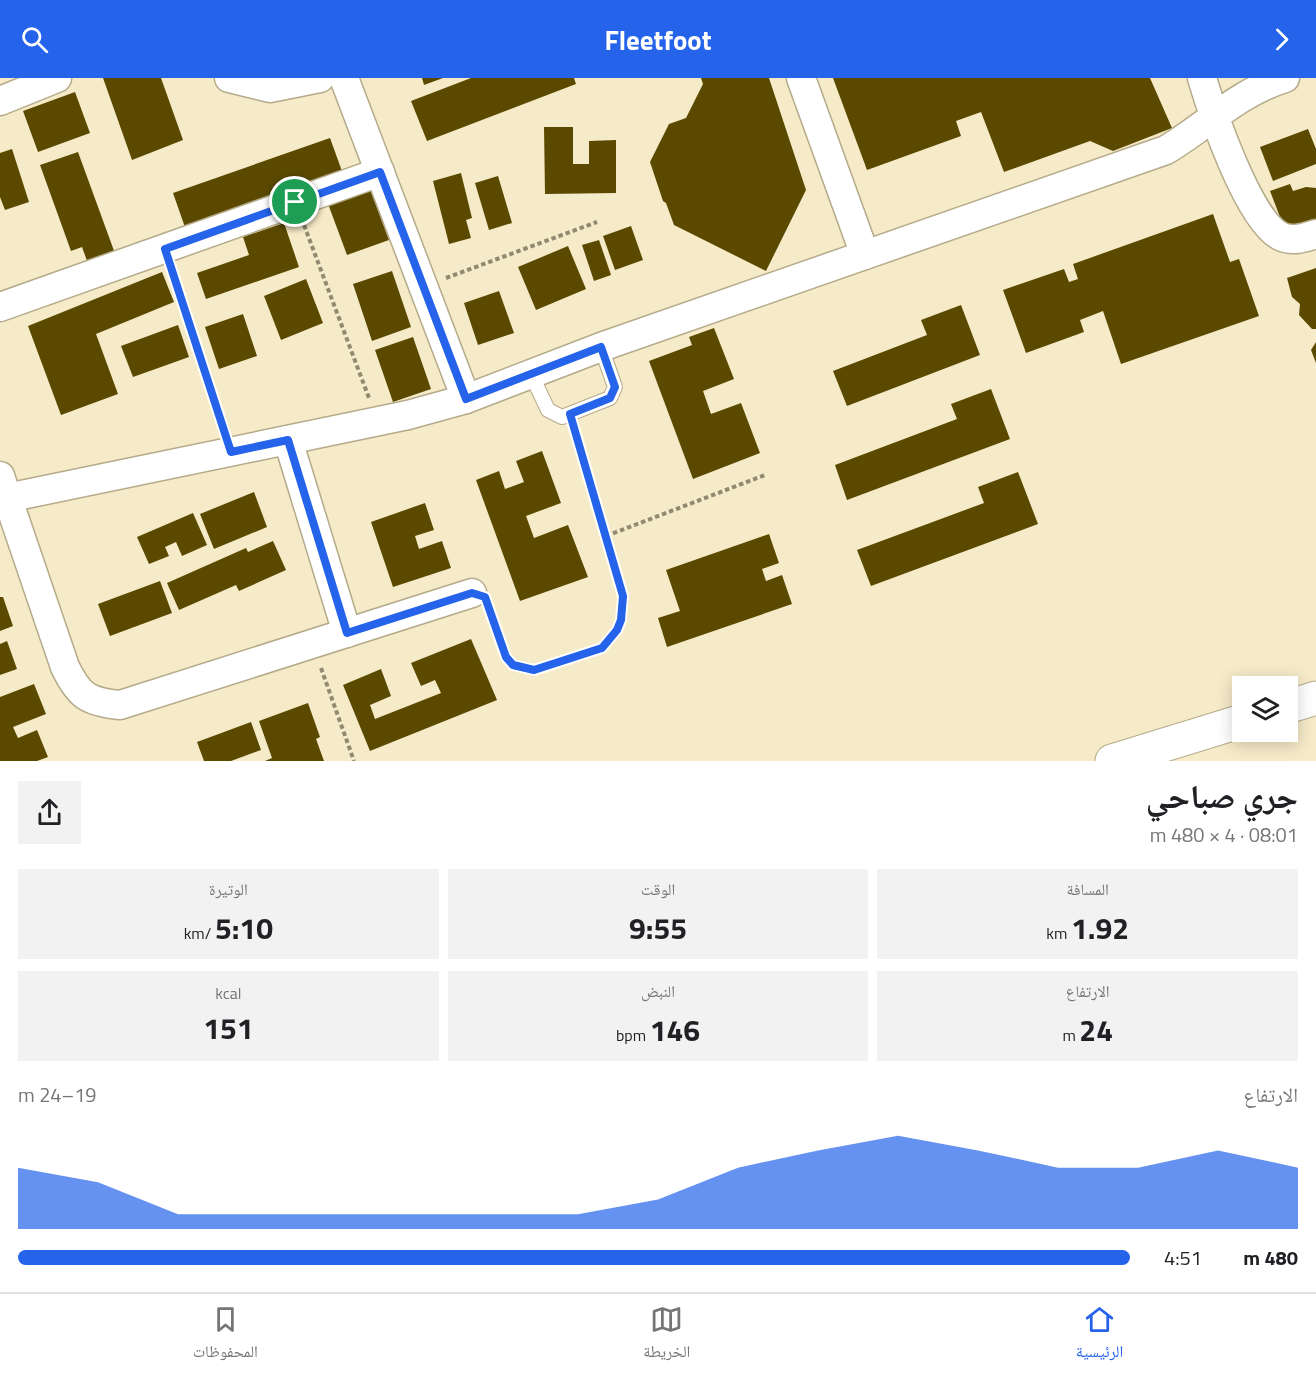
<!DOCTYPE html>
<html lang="ar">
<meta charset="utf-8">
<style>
:root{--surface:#fff;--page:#f2f2f2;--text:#202124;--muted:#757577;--line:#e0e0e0;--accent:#2563eb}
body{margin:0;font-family:"Titillium Web","Noto Naskh Arabic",sans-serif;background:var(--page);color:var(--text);direction:rtl;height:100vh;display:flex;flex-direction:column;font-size:22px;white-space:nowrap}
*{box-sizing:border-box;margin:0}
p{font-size:20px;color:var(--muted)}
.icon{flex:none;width:33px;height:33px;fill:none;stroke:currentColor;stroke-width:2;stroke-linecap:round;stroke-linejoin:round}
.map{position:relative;height:683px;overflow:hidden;direction:ltr}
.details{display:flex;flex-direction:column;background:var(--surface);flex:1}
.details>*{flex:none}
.controls{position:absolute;left:1232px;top:598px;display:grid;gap:12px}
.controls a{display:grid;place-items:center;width:66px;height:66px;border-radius:0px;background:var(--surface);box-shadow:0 3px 15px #0003;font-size:30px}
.pin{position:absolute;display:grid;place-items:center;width:51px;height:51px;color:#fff;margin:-26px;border:3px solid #fff;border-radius:50%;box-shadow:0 2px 6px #0007}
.round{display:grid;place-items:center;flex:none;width:63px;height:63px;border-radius:0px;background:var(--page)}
.overview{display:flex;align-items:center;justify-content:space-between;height:102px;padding:0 18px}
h1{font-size:33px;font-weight:700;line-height:45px}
.metrics{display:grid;grid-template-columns:repeat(3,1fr);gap:9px;height:102px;padding:6px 18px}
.metrics div{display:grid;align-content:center;border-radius:0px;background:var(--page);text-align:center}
.metrics b{font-size:30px;font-weight:700}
.metrics small{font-size:16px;font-weight:400}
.metrics p{font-size:16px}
.chart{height:168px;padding:12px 18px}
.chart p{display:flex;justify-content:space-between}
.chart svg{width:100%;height:108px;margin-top:6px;fill:var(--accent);opacity:.7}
ul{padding:0 18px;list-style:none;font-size:20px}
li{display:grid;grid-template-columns:96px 72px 1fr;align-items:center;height:45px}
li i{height:15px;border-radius:8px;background:var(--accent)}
header{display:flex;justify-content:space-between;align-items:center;height:78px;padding:0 18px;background:var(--accent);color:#fff;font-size:27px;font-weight:700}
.dock{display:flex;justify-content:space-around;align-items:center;height:84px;border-top:2px solid var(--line);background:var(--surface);font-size:16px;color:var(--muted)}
.dock a{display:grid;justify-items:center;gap:3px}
.dock .on{color:var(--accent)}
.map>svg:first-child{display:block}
.building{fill:#5b4900}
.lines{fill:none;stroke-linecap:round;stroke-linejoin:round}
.service-casing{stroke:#b5aa89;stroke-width:16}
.minor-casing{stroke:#b5aa89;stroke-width:31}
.tertiary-casing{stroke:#b5aa89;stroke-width:35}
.path{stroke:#918a71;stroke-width:4;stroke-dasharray:4.5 3;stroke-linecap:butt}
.service{stroke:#fff;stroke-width:14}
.minor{stroke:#fff;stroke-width:28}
.tertiary{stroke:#fff;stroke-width:33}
.route-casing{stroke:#fff;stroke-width:12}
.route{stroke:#2563eb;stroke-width:8}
</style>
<header><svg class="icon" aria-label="forward" viewBox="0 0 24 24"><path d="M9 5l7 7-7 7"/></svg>Fleetfoot<svg class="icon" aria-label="search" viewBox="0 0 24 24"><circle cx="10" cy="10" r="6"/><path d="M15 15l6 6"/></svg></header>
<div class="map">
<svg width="1316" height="683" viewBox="0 0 1316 683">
<rect width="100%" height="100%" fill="#f6ebc8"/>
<g class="building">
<path d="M103 0H161L183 62 132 82Z"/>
<path d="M422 0H443L424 7Z"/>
<path d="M471 0H574L576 6 427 63 411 23Z"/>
<path d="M701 0H769L806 112 766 193 674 147 666 125 663 123 650 84 669 46 686 40 703 6Z"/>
<path d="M833 0H1150L1172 50 1113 73 1090 63 1004 94 981 34 956 43 961 58 867 92Z"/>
<path d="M75 14 90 55 38 74 23 33Z"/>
<path d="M544 49H573V86H589V63L616 62V115L545 116Z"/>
<path d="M1308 51 1316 71V86L1273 103 1260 69Z"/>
<path d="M330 60 343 96 187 155 173 115Z"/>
<path d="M12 71 29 124 5 132 0 119V75Z"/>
<path d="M78 74 117 181 90 191 82 169 71 173 40 87Z"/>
<path d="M461 95 472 140 466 142 471 160 449 166 433 103Z"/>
<path d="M498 98 512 145 489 152 475 105Z"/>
<path d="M1290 106 1293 113 1306 109 1316 110V149L1287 157 1270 113Z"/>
<path d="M369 108 389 162 347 177 327 123Z"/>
<path d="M1213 136 1230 184 1239 181 1259 238 1121 286 1103 233 1080 242 1084 254 1026 275 1003 212 1064 191 1069 204 1078 201 1073 186Z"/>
<path d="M284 145 299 189 206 221 197 195 249 177 243 159Z"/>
<path d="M631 148 643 182 615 192 603 158Z"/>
<path d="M599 162 611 197 594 203 582 167Z"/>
<path d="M568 168 586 211 536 232 518 189Z"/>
<path d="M1316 190V251H1312L1299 237 1300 226 1292 219 1287 200Z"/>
<path d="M392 193 411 249 372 263 353 206Z"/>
<path d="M162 194 174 224 96 256 118 316 61 337 28 248Z"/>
<path d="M306 201 323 245 281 262 264 218Z"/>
<path d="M499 213 514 255 478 267 464 225Z"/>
<path d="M961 227 980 277 847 328 833 293 927 257 921 242Z"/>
<path d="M243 236 257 278 219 291 205 249Z"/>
<path d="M178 247 189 279 133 299 121 268Z"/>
<path d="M714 250 734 301 703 313 711 336 741 325 760 375 693 401 649 283 692 267 689 259Z"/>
<path d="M413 259 431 311 393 324 375 272Z"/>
<path d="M1316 264V285L1311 272Z"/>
<path d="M991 311 1010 361 847 422 835 387 957 341 951 326Z"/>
<path d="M542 373 561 425 526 438 534 460 568 447 588 499 520 523 476 402 499 393 505 411 524 404 516 383Z"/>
<path d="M1018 394 1038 446 871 508 857 472 984 425 978 409Z"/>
<path d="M254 414 267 449 214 471 200 436Z"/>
<path d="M425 425 434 452 415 458 419 471 442 463 451 490 393 509 371 444Z"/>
<path d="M193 435 207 467 182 478 176 464 165 469 169 478 149 486 137 459Z"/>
<path d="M769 456 779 485 762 491 766 503 782 497 792 526 667 569 658 540 680 533 666 492Z"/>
<path d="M273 463 286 492 239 513 236 507 179 532 167 505 246 470 248 474Z"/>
<path d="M160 503 172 535 110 558 98 526Z"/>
<path d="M0 519H3L13 548 0 553Z"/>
<path d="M471 561 497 622 370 673 343 607 381 591 391 618 370 627 375 641 441 615 435 602 421 608 411 585Z"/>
<path d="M7 563 17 591 0 597V566Z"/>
<path d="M34 606 46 636 13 649 18 660 37 652 48 679 37 683H0V619Z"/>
<path d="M308 625 320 659 316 661 324 683H265L272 680 259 643Z"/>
<path d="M251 644 261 672 231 683H204L197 664Z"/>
</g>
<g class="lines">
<defs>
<path id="service" d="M531 296 548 332 562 339 610 320 615 309 601 269"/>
<g id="minor">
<path d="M229 0 270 10 320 0"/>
<path d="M344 0 466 321"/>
<path d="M801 0 865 177"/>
<path d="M1202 0C1212 34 1248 141 1280 158 1292 164 1304 160 1316 156"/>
<path d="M0 23 57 0"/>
<path d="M0 229 380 94"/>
<path d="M288 362 347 555"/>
<path d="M0 398 65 589C79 618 88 624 120 627L472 515"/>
<path d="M7 420 408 337 466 321 601 269 1166 72C1206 48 1239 14 1285 0"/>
</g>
<g id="tertiary">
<path d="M1287 629 1316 620"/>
<path d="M1112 683 1242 643"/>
</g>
</defs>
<use href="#service" class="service-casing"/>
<use href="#minor" class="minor-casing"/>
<use href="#tertiary" class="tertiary-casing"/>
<g class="path">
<path d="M304 147 369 320"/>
<path d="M172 194 223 350"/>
<path d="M446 200 597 144"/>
<path d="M606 458 765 397"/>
<path d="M489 532C498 557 502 591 534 592 577 578 625 576 623 518L575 352"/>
<path d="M321 590 354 683"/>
</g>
<use href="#service" class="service"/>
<use href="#minor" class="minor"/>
<use href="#tertiary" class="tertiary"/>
</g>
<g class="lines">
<defs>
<path id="route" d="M380 94 466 321 601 269 615 309 610 320 570 336 623 518 621 542 617 552 602 570 534 592 513 587 506 579 485 519 472 515 347 555 288 362 231 374 165 171Z"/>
</defs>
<use href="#route" class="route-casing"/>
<use href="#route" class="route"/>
</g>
</svg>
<div class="controls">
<a><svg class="icon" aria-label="layers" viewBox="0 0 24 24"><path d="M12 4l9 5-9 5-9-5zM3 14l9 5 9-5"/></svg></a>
</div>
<div class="pin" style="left:295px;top:124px;background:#1e9e55"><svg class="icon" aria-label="arrive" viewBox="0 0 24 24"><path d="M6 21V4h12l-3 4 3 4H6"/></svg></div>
</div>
<section class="details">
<div class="overview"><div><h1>جري صباحي</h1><p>08:01 · 4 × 480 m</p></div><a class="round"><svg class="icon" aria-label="share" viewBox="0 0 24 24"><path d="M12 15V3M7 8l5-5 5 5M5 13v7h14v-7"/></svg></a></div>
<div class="metrics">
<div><p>المسافة</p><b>1.92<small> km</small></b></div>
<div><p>الوقت</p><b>9:55</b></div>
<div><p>الوتيرة</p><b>5:10<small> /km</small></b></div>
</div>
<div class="metrics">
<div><p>الارتفاع</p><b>24<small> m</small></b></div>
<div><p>النبض</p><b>146<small> bpm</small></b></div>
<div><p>kcal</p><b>151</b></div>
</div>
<div class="chart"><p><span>الارتفاع</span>19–24 m</p>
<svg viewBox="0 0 160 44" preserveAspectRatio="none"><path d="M0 44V19L10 25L20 38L30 38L40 38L50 38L60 38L70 38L80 32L90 19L100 12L110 6L120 12L130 19L140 19L150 12L160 19V44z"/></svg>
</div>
<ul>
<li><b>480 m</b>4:51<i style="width:100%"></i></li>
</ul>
</section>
<nav class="dock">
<a class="on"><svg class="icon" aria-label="home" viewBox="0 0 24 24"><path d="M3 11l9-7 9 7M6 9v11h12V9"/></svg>الرئيسية</a>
<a><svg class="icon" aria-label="map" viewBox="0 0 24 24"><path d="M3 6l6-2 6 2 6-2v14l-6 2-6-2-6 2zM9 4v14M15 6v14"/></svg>الخريطة</a>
<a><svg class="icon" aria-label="saved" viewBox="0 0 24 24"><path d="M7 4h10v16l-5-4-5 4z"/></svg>المحفوظات</a>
</nav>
